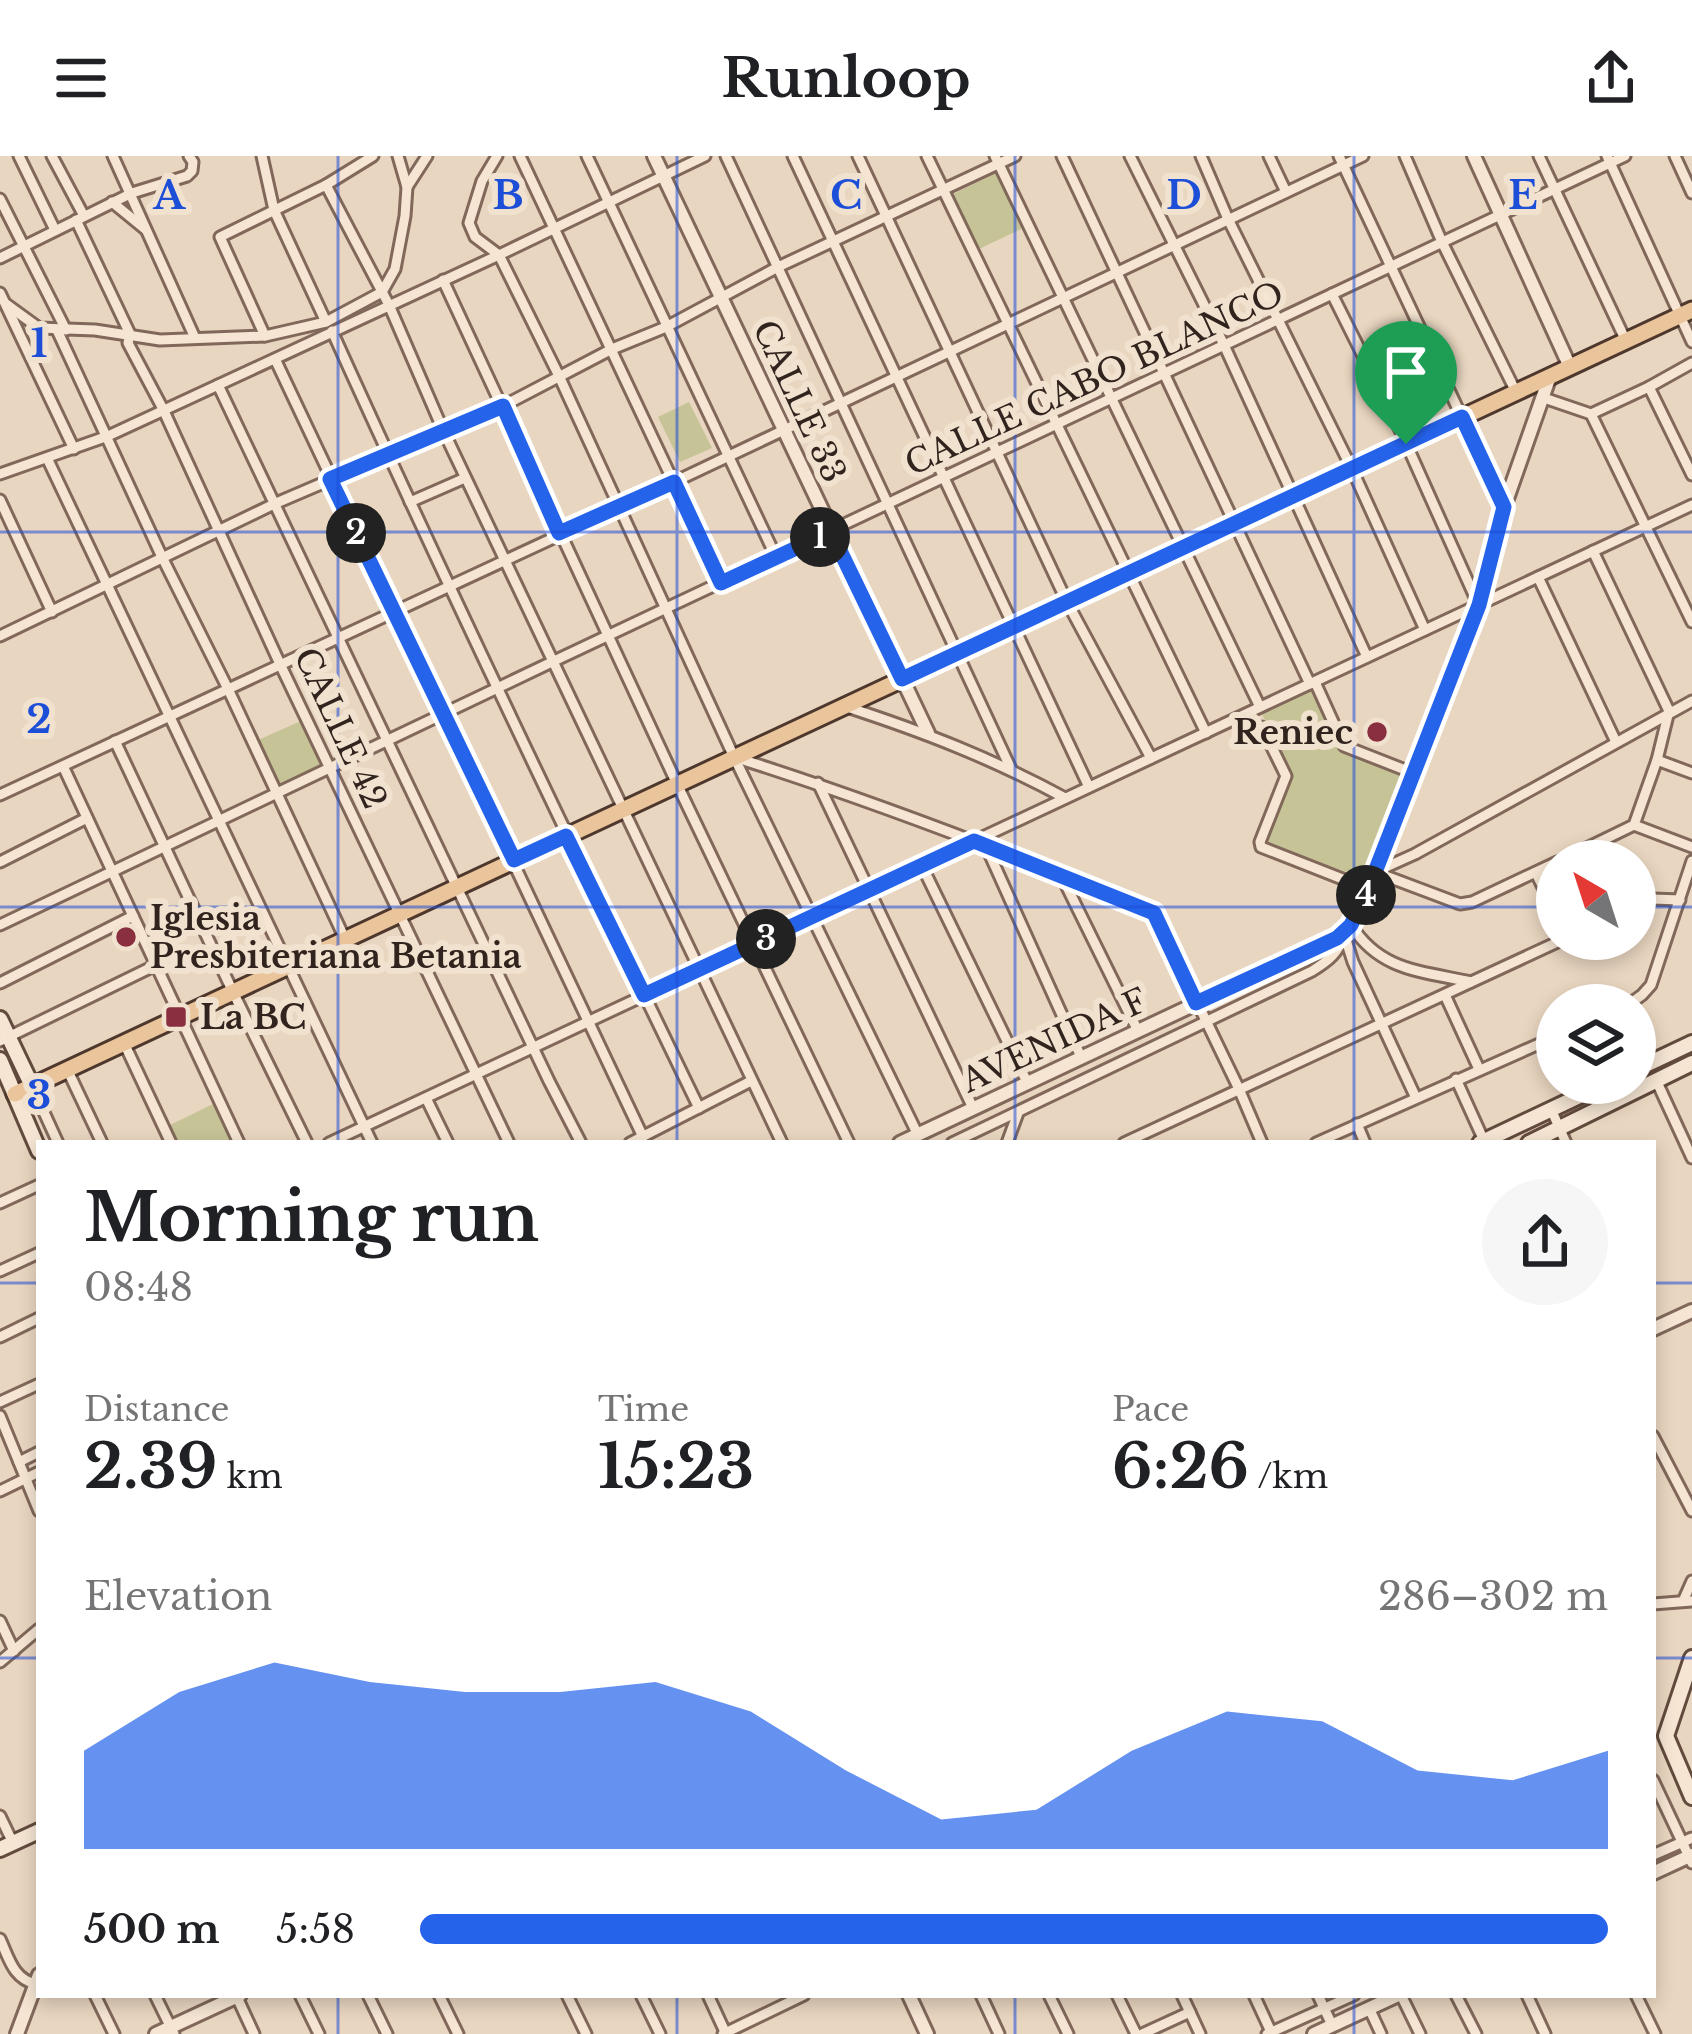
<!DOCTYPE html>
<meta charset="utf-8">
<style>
:root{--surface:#fff;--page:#f6f6f6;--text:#202124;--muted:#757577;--accent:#2563eb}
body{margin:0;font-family:"Libre Baskerville",serif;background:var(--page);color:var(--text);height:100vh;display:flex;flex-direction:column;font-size:45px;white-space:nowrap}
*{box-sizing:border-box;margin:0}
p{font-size:39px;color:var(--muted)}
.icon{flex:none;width:66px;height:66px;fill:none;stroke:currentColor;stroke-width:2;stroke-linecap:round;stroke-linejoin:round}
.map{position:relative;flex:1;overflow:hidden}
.drawer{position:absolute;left:36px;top:984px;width:1620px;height:858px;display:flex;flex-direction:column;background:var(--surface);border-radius:0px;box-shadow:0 6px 18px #0003}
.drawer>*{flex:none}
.needle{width:78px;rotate:321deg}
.fabs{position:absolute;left:1536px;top:684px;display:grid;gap:24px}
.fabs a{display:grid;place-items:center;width:120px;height:120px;border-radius:50%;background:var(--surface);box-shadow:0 6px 18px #0003;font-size:60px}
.pin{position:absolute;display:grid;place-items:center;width:102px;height:102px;color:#fff;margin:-123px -51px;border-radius:50% 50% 50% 0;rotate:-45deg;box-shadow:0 0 12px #0007}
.pin .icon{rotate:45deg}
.km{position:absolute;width:60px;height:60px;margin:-30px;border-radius:50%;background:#222;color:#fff;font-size:33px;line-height:60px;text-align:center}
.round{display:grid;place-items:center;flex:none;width:126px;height:126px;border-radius:63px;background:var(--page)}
.summary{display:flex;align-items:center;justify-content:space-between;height:204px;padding:0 48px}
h1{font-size:66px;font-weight:800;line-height:90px}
.figures{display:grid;grid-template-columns:repeat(3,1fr);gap:18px;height:204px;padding:12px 48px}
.figures div{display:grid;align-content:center}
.figures b{font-size:60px;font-weight:800}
.figures small{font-size:33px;font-weight:400}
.figures p{font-size:33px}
.chart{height:336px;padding:24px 48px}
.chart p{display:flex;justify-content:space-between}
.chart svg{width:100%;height:216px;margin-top:12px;fill:var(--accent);opacity:.7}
ul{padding:0 48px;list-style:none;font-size:39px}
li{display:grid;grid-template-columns:192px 144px 1fr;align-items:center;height:90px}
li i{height:30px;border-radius:15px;background:var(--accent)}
header{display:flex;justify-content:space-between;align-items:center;height:156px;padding:0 48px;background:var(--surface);font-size:54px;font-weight:800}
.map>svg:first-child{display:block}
.green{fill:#c6c496}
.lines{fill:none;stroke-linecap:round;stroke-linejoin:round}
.minor-casing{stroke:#81685a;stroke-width:15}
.tertiary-casing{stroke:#81685a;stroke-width:18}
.secondary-casing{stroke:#624a3d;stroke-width:20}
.primary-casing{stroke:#4e382e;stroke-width:21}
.minor{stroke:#f5e5d2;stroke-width:9}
.tertiary{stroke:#f5e5d2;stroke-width:12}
.secondary{stroke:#f5e5d2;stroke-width:14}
.primary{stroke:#eac49a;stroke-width:15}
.route-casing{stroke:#fff;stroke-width:24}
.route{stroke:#2563eb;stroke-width:15}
.grid{fill:none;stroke:#1d4ed8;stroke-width:3;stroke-opacity:0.55}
.poi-dot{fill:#8a2f3f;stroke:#f1e2cf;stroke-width:4.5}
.labels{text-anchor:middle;stroke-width:12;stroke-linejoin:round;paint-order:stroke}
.street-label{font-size:33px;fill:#31231d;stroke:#f1e2cf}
.poi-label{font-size:33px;font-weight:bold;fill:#31231d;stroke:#f1e2cf;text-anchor:start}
.grid-label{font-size:39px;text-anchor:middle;font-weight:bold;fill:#1d4ed8;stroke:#f1e2cf;stroke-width:12;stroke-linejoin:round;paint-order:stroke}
</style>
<header><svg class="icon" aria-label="menu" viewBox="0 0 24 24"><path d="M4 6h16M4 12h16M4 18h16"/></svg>Runloop<svg class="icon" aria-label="share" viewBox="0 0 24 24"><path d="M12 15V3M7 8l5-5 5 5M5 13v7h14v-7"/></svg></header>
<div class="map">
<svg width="1692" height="1878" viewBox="0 0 1692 1878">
<rect width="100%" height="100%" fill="#e9d6c0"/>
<g class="green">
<path d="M997 17 1023 72 979 93 953 38Z"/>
<path d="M689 246 712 292 680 306 658 261Z"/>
<path d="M1313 530 1343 593 1402 615 1363 722 1265 687 1290 616 1260 554Z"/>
<path d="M303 564 323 609 276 630 256 585Z"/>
<path d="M213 948 232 987H177L170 969Z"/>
</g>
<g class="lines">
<defs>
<g id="minor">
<path d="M19 0 55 74"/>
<path d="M52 0 84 60"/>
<path d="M113 0 195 182"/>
<path d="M262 0 274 54 326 166"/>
<path d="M497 0 482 25 469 67 475 81 499 99 559 220 734 601 918 979"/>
<path d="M520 0 721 427"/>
<path d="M587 0 776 401"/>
<path d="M726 0 1011 613"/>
<path d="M793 0 1089 631"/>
<path d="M858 0 1067 446 1151 602"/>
<path d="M927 0 1206 577"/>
<path d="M995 0 1260 551"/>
<path d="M1062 0 1310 528"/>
<path d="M1130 0 1224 189 1367 501"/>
<path d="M1201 0 1228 63 1352 313 1425 474"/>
<path d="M1269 0 1286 36"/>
<path d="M1339 0 1504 351"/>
<path d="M1405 0 1442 86 1516 236"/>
<path d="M1539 0 1626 185"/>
<path d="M1607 0 1692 186"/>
<path d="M1675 0 1692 37"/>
<path d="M326 29 389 149 443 274 782 987"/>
<path d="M407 31 427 0"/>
<path d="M0 43 66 174"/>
<path d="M112 46 145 73"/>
<path d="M76 64 130 178 128 187 163 253 280 508 509 987"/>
<path d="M0 102 132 37 187 20 192 15 193 6 189 0"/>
<path d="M443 124 677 628 849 987"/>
<path d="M0 137 74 293"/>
<path d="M1332 138 1401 276 1478 448"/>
<path d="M6 148 39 172 95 174 160 184 265 180 326 166 382 136 395 113 405 60 407 31 398 0"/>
<path d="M57 174 162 401 228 533 345 783"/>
<path d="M332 175C450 436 574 694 699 952"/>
<path d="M265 180 220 81 326 29 373 0"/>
<path d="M275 203 643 981"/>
<path d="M218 229 549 925 581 987"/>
<path d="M1649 231 1692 319"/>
<path d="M1544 242 1591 258 1649 231 1692 207"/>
<path d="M1591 258 1692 466"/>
<path d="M47 302 372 987"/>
<path d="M0 318 108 280 499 99 705 0"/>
<path d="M0 344 52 456"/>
<path d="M410 346 465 322"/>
<path d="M1538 421 1616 586"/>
<path d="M0 480 274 348 503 250 612 193 666 171 778 111 1015 0"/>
<path d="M1315 526 1344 590 1413 617"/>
<path d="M844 550C924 576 991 602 1065 642"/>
<path d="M1262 571 1286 620 1260 686 1261 691 1368 733"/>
<path d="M115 585 233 836 307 987"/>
<path d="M734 601C877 646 1016 700 1154 757L1239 933 1262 987"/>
<path d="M1657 604 1692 617"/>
<path d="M63 610 239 987"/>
<path d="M818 627 973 952"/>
<path d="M0 639 674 326 1363 0"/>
<path d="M1634 669 1692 691"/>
<path d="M985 688 1081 901"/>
<path d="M1560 705 1634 669 1657 604 1669 555 1593 395"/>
<path d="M0 706 87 662"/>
<path d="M922 710 1027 926"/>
<path d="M1375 716 1415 698 1692 545"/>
<path d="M1375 716 1460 748 1472 746 1557 706"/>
<path d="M1536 717 1557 760"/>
<path d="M1061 719 1138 875"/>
<path d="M1635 751 1653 743 1680 744"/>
<path d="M0 769 554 505 1625 0"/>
<path d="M1351 769C1380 815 1421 815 1471 826"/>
<path d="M1344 778 1353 806 1416 942"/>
<path d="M0 827 133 760"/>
<path d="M1445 839 1479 913"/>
<path d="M1628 849 1642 839 1651 829 1692 705"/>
<path d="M0 885 156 809"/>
<path d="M124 887 171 987"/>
<path d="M67 913 102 987"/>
<path d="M1456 923 1485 987"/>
<path d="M1656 924 1692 1002"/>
<path d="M32 930 58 987"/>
<path d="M426 942 448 987"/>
<path d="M1551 953 1566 987"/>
<path d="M1357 968 1365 987"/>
<path d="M329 987 1692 349"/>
<path d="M630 987 751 925"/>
<path d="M952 987 1312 815C1328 805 1339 797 1344 778"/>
<path d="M1007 987 1018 957"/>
<path d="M1124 987 1564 783"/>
<path d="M1316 987 1557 880"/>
<path d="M0 1047 39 1029"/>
<path d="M0 1115 39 1097"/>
<path d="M0 1181 39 1162"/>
<path d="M0 1246 39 1228"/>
<path d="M0 1260 39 1355"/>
<path d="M1653 1280 1692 1355"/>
<path d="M19 1306 39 1296"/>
<path d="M0 1335 39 1316"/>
<path d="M1684 1443 1692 1425"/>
<path d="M1653 1448 1692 1445"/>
<path d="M0 1465 14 1495"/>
<path d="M0 1506 39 1473"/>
<path d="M1653 1624 1692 1707"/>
<path d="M0 1660 13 1687"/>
<path d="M1653 1699 1692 1682"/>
<path d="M0 1783C9 1802 13 1823 36 1828"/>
<path d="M95 1839 114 1878"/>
<path d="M155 1839 174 1878"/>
<path d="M236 1839 254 1878"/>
<path d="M300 1839 319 1878"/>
<path d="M368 1839 387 1878"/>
<path d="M439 1839 458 1878"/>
<path d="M567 1839 586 1878"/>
<path d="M641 1839 660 1878"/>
<path d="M708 1839 726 1878"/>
<path d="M981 1839 999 1878"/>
<path d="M1049 1839 1068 1878"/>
<path d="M1117 1839 1136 1878"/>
<path d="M1182 1839 1200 1878"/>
<path d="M1254 1839 1272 1878"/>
<path d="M1318 1839 1332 1869"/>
<path d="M1401 1839 1420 1878"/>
<path d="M1456 1839 1476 1878"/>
<path d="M1527 1839 1545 1878"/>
<path d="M1636 1839 1655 1878"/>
<path d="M1369 1852 1381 1878"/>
<path d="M723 1878 804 1839"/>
<path d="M1142 1878 1190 1856"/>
<path d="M1267 1878 1354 1839"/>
</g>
<g id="tertiary">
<path d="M654 0 928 577"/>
<path d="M1474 0 1570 211"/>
<path d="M900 987 1344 778 1358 755 1375 716 1479 449 1504 351 1550 220"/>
<path d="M1653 1173 1692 1155"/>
<path d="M1653 1717 1692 1699"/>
<path d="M909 1839 927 1878"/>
<path d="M17 1878 39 1819"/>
<path d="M156 1878 240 1839"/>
<path d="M1314 1878 1398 1839"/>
</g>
<g id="secondary">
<path d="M0 863 32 930"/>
<path d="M0 904 39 995"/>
<path d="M1635 914 1692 887"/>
<path d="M1480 987 1607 927"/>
<path d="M1529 987 1692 907"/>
<path d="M1692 1502 1666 1580 1692 1641"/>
<path d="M0 1693 39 1675"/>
</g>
<path id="primary" d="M15 938 1692 154"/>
</defs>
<use href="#minor" class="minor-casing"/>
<use href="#tertiary" class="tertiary-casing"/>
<use href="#secondary" class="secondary-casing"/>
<use href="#primary" class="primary-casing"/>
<use href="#minor" class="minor"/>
<use href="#tertiary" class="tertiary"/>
<use href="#secondary" class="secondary"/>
<use href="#primary" class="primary"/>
</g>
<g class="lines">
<defs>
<path id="route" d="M503 250 559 377 674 326 721 427 831 376 902 523 1462 261 1504 351 1479 449 1375 716 1351 769 1337 782 1196 847 1154 757 974 685 644 839 566 680 514 704 330 323Z"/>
</defs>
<use href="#route" class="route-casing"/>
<use href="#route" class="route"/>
</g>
<path class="grid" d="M338 0V987M677 0V987M1015 0V987M1354 0V987M0 376H1692M0 751H1557M1635 751H1692M0 1127H39M1653 1127H1692M0 1502H39M1653 1502H1692M338 1839V1878M677 1839V1878M1015 1839V1878M1354 1839V1878"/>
<g class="poi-dot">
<circle cx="1377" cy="576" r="12"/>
<circle cx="126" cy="781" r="12"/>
<rect x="164" y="849" width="24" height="24" rx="6"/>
</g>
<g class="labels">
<g class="street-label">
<text transform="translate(1094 222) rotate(-25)" y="12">CALLE CABO BLANCO</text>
<text transform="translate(800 245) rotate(65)" y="12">CALLE 33</text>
<text transform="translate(341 572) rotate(65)" y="12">CALLE 42</text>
<text transform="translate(1054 884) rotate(-25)" y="12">AVENIDA F</text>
</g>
<g class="poi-label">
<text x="1353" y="588" text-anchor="end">Reniec</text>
<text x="150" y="774">Iglesia<tspan x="150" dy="38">Presbiteriana Betania</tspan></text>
<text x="200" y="873">La BC</text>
</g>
</g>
<g class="grid-label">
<text x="169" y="53">A</text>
<text x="508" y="53">B</text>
<text x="846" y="53">C</text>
<text x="1184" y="53">D</text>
<text x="1523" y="53">E</text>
<text x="39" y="201">1</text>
<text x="39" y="577">2</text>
<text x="39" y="953">3</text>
</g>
</svg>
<div class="fabs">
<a><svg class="needle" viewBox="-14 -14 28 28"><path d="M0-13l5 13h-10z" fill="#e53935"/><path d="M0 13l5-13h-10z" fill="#757577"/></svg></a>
<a><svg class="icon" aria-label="layers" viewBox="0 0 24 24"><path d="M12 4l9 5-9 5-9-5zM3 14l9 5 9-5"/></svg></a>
</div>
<div class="pin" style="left:1406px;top:288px;background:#1e9e55"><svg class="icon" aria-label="arrive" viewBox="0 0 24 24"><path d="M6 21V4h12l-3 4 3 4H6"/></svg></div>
<b class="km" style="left:820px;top:381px">1</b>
<b class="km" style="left:356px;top:377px">2</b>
<b class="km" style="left:766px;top:783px">3</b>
<b class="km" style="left:1366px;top:739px">4</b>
<section class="drawer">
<div class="summary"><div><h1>Morning run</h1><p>08:48</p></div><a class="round"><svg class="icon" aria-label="share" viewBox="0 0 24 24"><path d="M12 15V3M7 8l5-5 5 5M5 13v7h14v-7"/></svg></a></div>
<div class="figures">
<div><p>Distance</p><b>2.39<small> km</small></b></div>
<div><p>Time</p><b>15:23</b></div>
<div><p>Pace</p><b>6:26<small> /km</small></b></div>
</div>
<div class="chart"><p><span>Elevation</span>286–302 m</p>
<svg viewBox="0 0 160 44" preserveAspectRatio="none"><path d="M0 44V24L10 12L20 6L30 10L40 12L50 12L60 10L70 16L80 28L90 38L100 36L110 24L120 16L130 18L140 28L150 30L160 24V44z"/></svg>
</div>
<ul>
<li><b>500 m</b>5:58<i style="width:100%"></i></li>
</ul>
</section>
</div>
